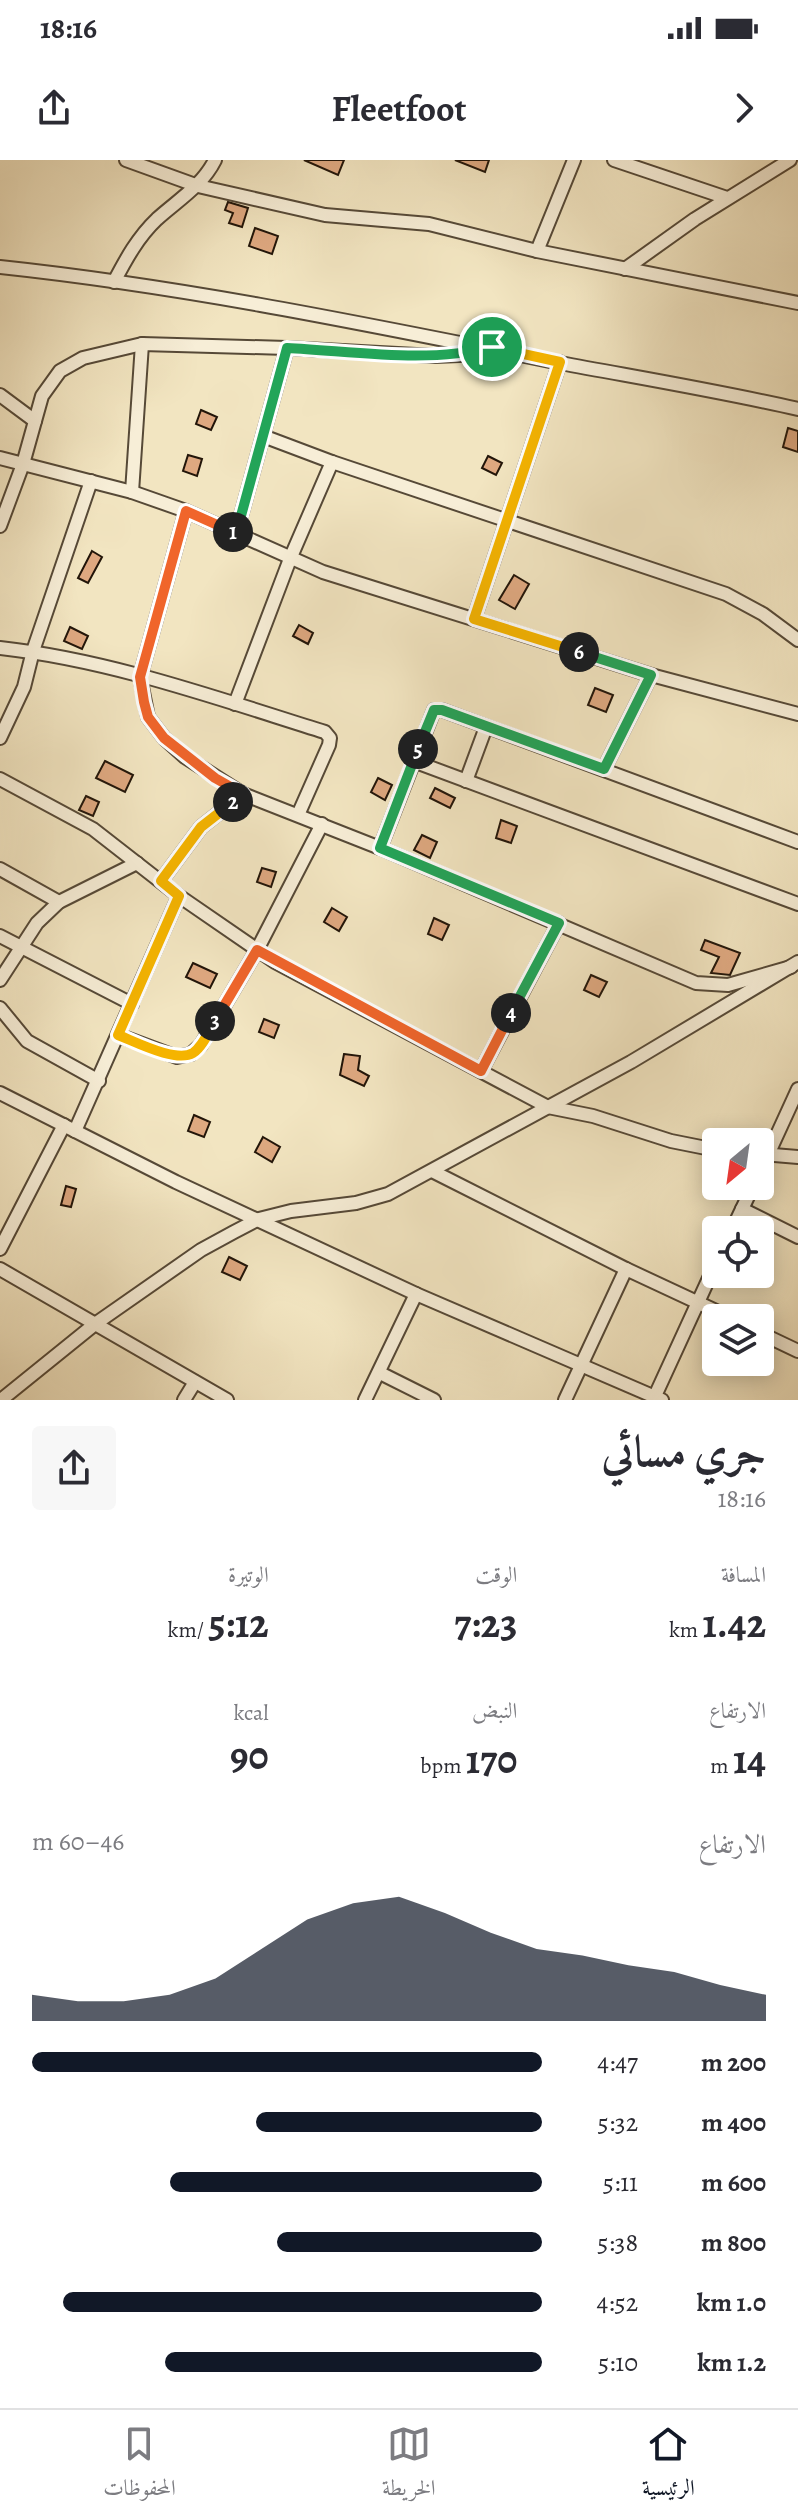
<!DOCTYPE html>
<html lang="ar">
<meta charset="utf-8">
<style>
:root{--surface:#fff;--page:#f7f7f7;--text:#2b2b33;--muted:#7c7c81;--line:#e1e1e2;--accent:#111827}
body{margin:0;font-family:Alegreya,Amiri,serif;background:var(--page);color:var(--text);direction:rtl;height:100vh;display:flex;flex-direction:column;font-size:30px;white-space:nowrap}
*{box-sizing:border-box;margin:0}
p{font-size:26px;color:var(--muted)}
.icon{flex:none;width:44px;height:44px;fill:none;stroke:currentColor;stroke-width:2;stroke-linecap:round;stroke-linejoin:round}
.map{position:relative;height:1240px;overflow:hidden;direction:ltr}
.panel{display:flex;flex-direction:column;background:var(--surface);flex:1}
.panel>*{flex:none}
.needle{width:52px;rotate:209deg}
.tools{position:absolute;left:702px;top:968px;display:grid;gap:16px}
.tools a{display:grid;place-items:center;width:72px;height:72px;border-radius:8px;background:var(--surface);box-shadow:0 4px 20px #0003;font-size:40px}
.pin{position:absolute;display:grid;place-items:center;width:68px;height:68px;color:#fff;margin:-34px;border:4px solid #fff;border-radius:50%;box-shadow:0 2px 8px #0007}
.km{position:absolute;width:40px;height:40px;margin:-20px;border-radius:50%;background:#222;color:#fff;font-size:22px;line-height:40px;text-align:center}
.round{display:grid;place-items:center;flex:none;width:84px;height:84px;border-radius:8px;background:var(--page)}
.overview{display:flex;align-items:center;justify-content:space-between;height:136px;padding:0 32px}
h1{font-size:44px;font-weight:600;line-height:60px}
.figures{display:grid;grid-template-columns:repeat(3,1fr);gap:12px;height:136px;padding:8px 32px}
.figures div{display:grid;align-content:center}
.figures b{font-size:40px;font-weight:600}
.figures small{font-size:22px;font-weight:400}
.figures p{font-size:22px}
.chart{height:224px;padding:16px 32px}
.chart p{display:flex;justify-content:space-between}
.chart svg{width:100%;height:144px;margin-top:8px;fill:var(--accent);opacity:.7}
ul{padding:0 32px;list-style:none;font-size:26px}
li{display:grid;grid-template-columns:128px 96px 1fr;align-items:center;height:60px}
li i{height:20px;border-radius:10px;background:var(--accent)}
.status{display:flex;justify-content:space-between;align-items:center;height:56px;padding:0 40px;background:var(--surface);direction:ltr}
.status svg{height:22px;fill:currentColor}
header{display:flex;justify-content:space-between;align-items:center;height:104px;padding:0 32px;background:var(--surface);font-size:36px;font-weight:600}
.tab-bar{display:flex;justify-content:space-around;align-items:center;height:112px;border-top:2px solid var(--line);background:var(--surface);font-size:22px;color:var(--muted)}
.tab-bar a{display:grid;justify-items:center;gap:4px}
.tab-bar .active{color:var(--accent)}
.map>svg:first-child{display:block}
.building{fill:#dea880;stroke:#221509;stroke-width:2}
.lines{fill:none;stroke-linecap:round;stroke-linejoin:round}
.minor-casing{stroke:#564937;stroke-width:16}
.minor{stroke:#f7eed7;stroke-width:12}
.split-1-casing{stroke:#fff;stroke-width:16}
.split-2-casing{stroke:#fff;stroke-width:16}
.split-3-casing{stroke:#fff;stroke-width:16}
.split-4-casing{stroke:#fff;stroke-width:16}
.split-5-casing{stroke:#fff;stroke-width:16}
.split-6-casing{stroke:#fff;stroke-width:16}
.split-7-casing{stroke:#fff;stroke-width:16}
.split-1{stroke:#22a559;stroke-width:10}
.split-2{stroke:#f0652b;stroke-width:10}
.split-3{stroke:#f5b400;stroke-width:10}
.split-4{stroke:#f0652b;stroke-width:10}
.split-5{stroke:#22a559;stroke-width:10}
.split-6{stroke:#22a559;stroke-width:10}
.split-7{stroke:#f5b400;stroke-width:10}
</style>
<div class="status"><b>18:16</b><svg viewBox="0 0 49 12"><path d="M0 12V9h3v3zM5 12V6h3v6zM10 12V3h3v9zM15 12V0h3v12zM26 1h20v11H26zM47 4h2v5h-2z"/></svg></div>
<header><svg class="icon" aria-label="forward" viewBox="0 0 24 24"><path d="M9 5l7 7-7 7"/></svg>Fleetfoot<svg class="icon" aria-label="share" viewBox="0 0 24 24"><path d="M12 15V3M7 8l5-5 5 5M5 13v7h14v-7"/></svg></header>
<div class="map">
<svg width="798" height="1240" viewBox="0 0 798 1240">
<rect width="100%" height="100%" fill="#f2e5c1"/>
<filter id="stains"><feTurbulence type="fractalNoise" baseFrequency=".0025" numOctaves="4"/><feColorMatrix values="0 0 0 0 .2 0 0 0 0 .09 0 0 0 0 .02 0 0 0 .5 -.17"/></filter>
<radialGradient id="worn" r=".72"><stop offset=".6" stop-color="#630" stop-opacity="0"/><stop offset="1" stop-color="#630" stop-opacity=".3"/></radialGradient>
<g class="building">
<path d="M304 0H344L338 15Z"/>
<path d="M455 0H489L485 12Z"/>
<path d="M228 42 248 48 242 67 229 63 233 53 225 50Z"/>
<path d="M255 68 278 76 272 94 249 86Z"/>
<path d="M201 250 217 257 211 270 196 264Z"/>
<path d="M788 268 798 271V292L783 287Z"/>
<path d="M188 295 202 299 197 316 183 311Z"/>
<path d="M488 296 502 303 496 315 482 308Z"/>
<path d="M92 391 102 397 88 423 78 418Z"/>
<path d="M514 415 529 424 515 449 499 440Z"/>
<path d="M299 465 313 473 308 484 293 476Z"/>
<path d="M70 467 88 476 82 489 64 481Z"/>
<path d="M595 528 613 535 606 552 588 545Z"/>
<path d="M105 601 133 615 125 632 96 618Z"/>
<path d="M378 618 392 625 385 640 371 632Z"/>
<path d="M435 628 455 638 450 648 430 638Z"/>
<path d="M86 636 99 642 93 656 79 650Z"/>
<path d="M501 660 517 666 511 683 496 678Z"/>
<path d="M422 675 437 682 430 698 414 690Z"/>
<path d="M262 708 276 712 271 727 257 722Z"/>
<path d="M332 748 347 757 339 771 324 762Z"/>
<path d="M434 758 449 765 442 780 428 774Z"/>
<path d="M705 780 740 793 730 815 711 813 719 797 701 790Z"/>
<path d="M193 803 217 814 210 828 186 817Z"/>
<path d="M591 815 607 822 599 837 584 830Z"/>
<path d="M264 859 279 865 274 878 259 872Z"/>
<path d="M344 894 360 896 358 910 369 916 364 926 340 915Z"/>
<path d="M194 955 210 962 204 977 188 971Z"/>
<path d="M263 977 280 987 272 1002 255 992Z"/>
<path d="M66 1026 76 1029 71 1047 61 1045Z"/>
<path d="M229 1097 247 1106 240 1120 222 1112Z"/>
</g>
<g class="lines">
<defs>
<g id="minor">
<path d="M126 0 198 26 325 55 429 64 537 91 798 143"/>
<path d="M614 0 727 38"/>
<path d="M537 91 574 0"/>
<path d="M0 107C188 127 375 166 560 203 640 218 719 231 798 249"/>
<path d="M625 109 695 59 790 0"/>
<path d="M114 122C126 99 138 77 157 59 178 40 202 26 215 0"/>
<path d="M0 235 35 261"/>
<path d="M263 276 332 302 726 434 763 454 798 480"/>
<path d="M0 298 132 332 186 351 323 412 651 515 798 554"/>
<path d="M132 332 142 184"/>
<path d="M186 351 140 517 148 557 164 578 185 597 243 634 380 688 696 823 728 825 791 807"/>
<path d="M0 366 23 304 42 236 60 211 83 198 142 184 287 188 435 196 460 195 485 189"/>
<path d="M236 374 287 188"/>
<path d="M474 459 560 202"/>
<path d="M0 488C110 500 219 539 325 572L330 578 329 585 298 655"/>
<path d="M235 544 290 399 332 302"/>
<path d="M0 578 24 527 33 491 91 321"/>
<path d="M413 601 798 744"/>
<path d="M604 609 651 515"/>
<path d="M0 619 93 669 179 736 275 802 548 947 593 956 671 981 716 990"/>
<path d="M466 621 486 567"/>
<path d="M380 688 434 550H442L798 682"/>
<path d="M0 709 59 742"/>
<path d="M161 721 201 667 243 634"/>
<path d="M0 776 132 844"/>
<path d="M0 820 37 763 59 742 137 703"/>
<path d="M0 848 27 881 99 921"/>
<path d="M118 875 177 897 191 894 201 885 257 790 322 664"/>
<path d="M481 911 559 763"/>
<path d="M0 933 176 1022 416 1134 662 1240"/>
<path d="M75 971 179 736"/>
<path d="M761 994 798 997"/>
<path d="M432 1011 626 1109 731 1158"/>
<path d="M760 1012 798 929"/>
<path d="M742 1049 798 1077"/>
<path d="M732 1070 753 1026"/>
<path d="M0 1089 64 965"/>
<path d="M0 1109 227 1240"/>
<path d="M760 1173 798 1191"/>
<path d="M380 1213 434 1240"/>
<path d="M655 1236 716 1103"/>
<path d="M1 1240 95 1164 201 1090 234 1072 259 1059 291 1051 356 1043 388 1034 631 902 798 802"/>
<path d="M184 1240 195 1222"/>
<path d="M365 1240 416 1134"/>
<path d="M565 1240 626 1109"/>
</g>
</defs>
<use href="#minor" class="minor-casing"/>
<use href="#minor" class="minor"/>
</g>
<g class="lines">
<defs>
<path id="split-1" d="M233 372 236 374 287 188C352 191 428 204 492 187"/>
<path id="split-2" d="M233 642 243 634 215 618 164 578 148 557 144 542 140 517 186 351 233 372"/>
<path id="split-3" d="M215 861C209 871 203 886 193 893 176 903 136 882 118 875L179 736 161 721 201 667 233 642"/>
<path id="split-4" d="M215 861 257 790 481 911 511 853"/>
<path id="split-5" d="M418 589 380 688 559 763 511 853"/>
<path id="split-6" d="M418 589 434 550H442L604 609 651 515 579 492"/>
<path id="split-7" d="M492 187 560 202 474 459 579 492"/>
</defs>
<use href="#split-1" class="split-1-casing"/>
<use href="#split-2" class="split-2-casing"/>
<use href="#split-3" class="split-3-casing"/>
<use href="#split-4" class="split-4-casing"/>
<use href="#split-5" class="split-5-casing"/>
<use href="#split-6" class="split-6-casing"/>
<use href="#split-7" class="split-7-casing"/>
<use href="#split-1" class="split-1"/>
<use href="#split-2" class="split-2"/>
<use href="#split-3" class="split-3"/>
<use href="#split-4" class="split-4"/>
<use href="#split-5" class="split-5"/>
<use href="#split-6" class="split-6"/>
<use href="#split-7" class="split-7"/>
</g>
<rect width="100%" height="100%" filter="url(#stains)"/>
<rect width="100%" height="100%" fill="url(#worn)"/>
</svg>
<div class="tools">
<a><svg class="needle" viewBox="-14 -14 28 28"><path d="M0-13l5 13h-10z" fill="#e53935"/><path d="M0 13l5-13h-10z" fill="#7c7c81"/></svg></a>
<a><svg class="icon" aria-label="locate" viewBox="0 0 24 24"><circle cx="12" cy="12" r="6"/><path d="M12 2v4M12 18v4M2 12h4M18 12h4"/></svg></a>
<a><svg class="icon" aria-label="layers" viewBox="0 0 24 24"><path d="M12 4l9 5-9 5-9-5zM3 14l9 5 9-5"/></svg></a>
</div>
<div class="pin" style="left:492px;top:187px;background:#1e9e55"><svg class="icon" aria-label="arrive" viewBox="0 0 24 24"><path d="M6 21V4h12l-3 4 3 4H6"/></svg></div>
<b class="km" style="left:233px;top:372px">1</b>
<b class="km" style="left:233px;top:642px">2</b>
<b class="km" style="left:215px;top:861px">3</b>
<b class="km" style="left:511px;top:853px">4</b>
<b class="km" style="left:418px;top:589px">5</b>
<b class="km" style="left:579px;top:492px">6</b>
</div>
<section class="panel">
<div class="overview"><div><h1>جري مسائي</h1><p>18:16</p></div><a class="round"><svg class="icon" aria-label="share" viewBox="0 0 24 24"><path d="M12 15V3M7 8l5-5 5 5M5 13v7h14v-7"/></svg></a></div>
<div class="figures">
<div><p>المسافة</p><b>1.42<small> km</small></b></div>
<div><p>الوقت</p><b>7:23</b></div>
<div><p>الوتيرة</p><b>5:12<small> /km</small></b></div>
</div>
<div class="figures">
<div><p>الارتفاع</p><b>14<small> m</small></b></div>
<div><p>النبض</p><b>170<small> bpm</small></b></div>
<div><p>kcal</p><b>90</b></div>
</div>
<div class="chart"><p><span>الارتفاع</span>46–60 m</p>
<svg viewBox="0 0 160 44" preserveAspectRatio="none"><path d="M0 44V36L10 38L20 38L30 36L40 31L50 22L60 13L70 8L80 6L90 11L100 17L110 22L120 24L130 27L140 29L150 33L160 36V44z"/></svg>
</div>
<ul>
<li><b>200 m</b>4:47<i style="width:100%"></i></li>
<li><b>400 m</b>5:32<i style="width:56%"></i></li>
<li><b>600 m</b>5:11<i style="width:73%"></i></li>
<li><b>800 m</b>5:38<i style="width:52%"></i></li>
<li><b>1.0 km</b>4:52<i style="width:94%"></i></li>
<li><b>1.2 km</b>5:10<i style="width:74%"></i></li>
</ul>
</section>
<nav class="tab-bar">
<a class="active"><svg class="icon" aria-label="home" viewBox="0 0 24 24"><path d="M3 11l9-7 9 7M6 9v11h12V9"/></svg>الرئيسية</a>
<a><svg class="icon" aria-label="map" viewBox="0 0 24 24"><path d="M3 6l6-2 6 2 6-2v14l-6 2-6-2-6 2zM9 4v14M15 6v14"/></svg>الخريطة</a>
<a><svg class="icon" aria-label="saved" viewBox="0 0 24 24"><path d="M7 4h10v16l-5-4-5 4z"/></svg>المحفوظات</a>
</nav>
